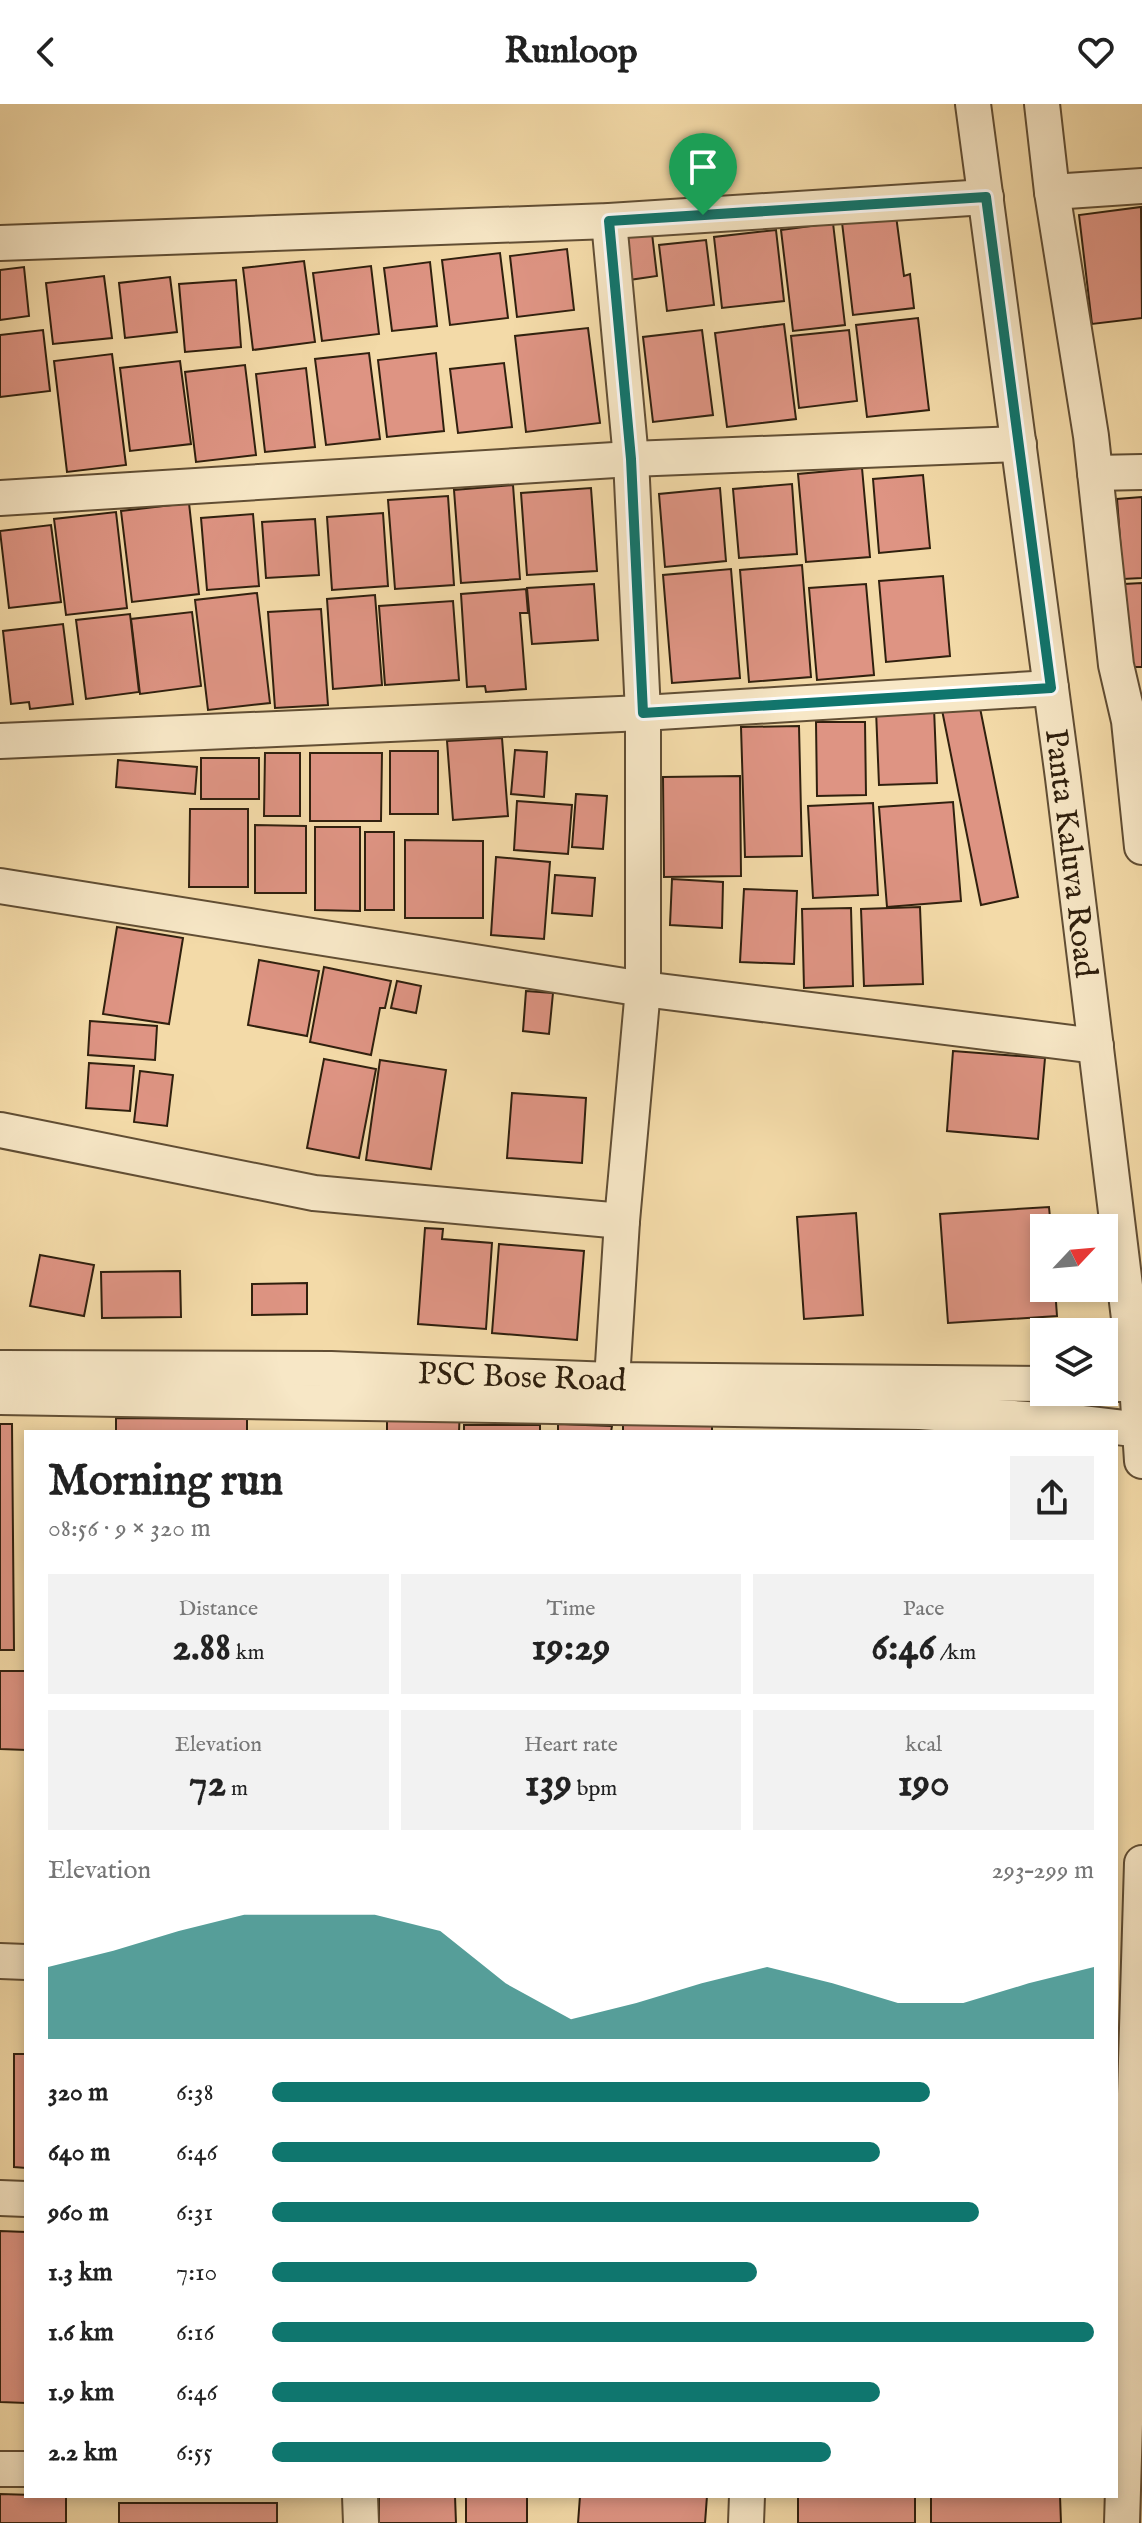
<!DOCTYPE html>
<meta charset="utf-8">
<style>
:root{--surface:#fff;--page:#f2f2f2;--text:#222;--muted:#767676;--accent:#0f766e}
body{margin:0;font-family:"IM FELL English",serif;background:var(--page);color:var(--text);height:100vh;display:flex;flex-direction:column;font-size:30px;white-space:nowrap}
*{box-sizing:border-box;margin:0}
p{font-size:26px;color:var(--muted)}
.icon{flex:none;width:44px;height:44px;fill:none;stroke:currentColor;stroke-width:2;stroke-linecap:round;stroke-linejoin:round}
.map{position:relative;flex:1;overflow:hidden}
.panel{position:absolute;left:24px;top:1326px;width:1094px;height:1068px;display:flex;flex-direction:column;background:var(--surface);border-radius:0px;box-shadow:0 4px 12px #0003}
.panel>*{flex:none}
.needle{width:52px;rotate:64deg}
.tools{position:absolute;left:1030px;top:1110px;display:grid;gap:16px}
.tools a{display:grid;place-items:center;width:88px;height:88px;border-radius:0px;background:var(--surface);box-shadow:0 4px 12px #0003;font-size:40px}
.pin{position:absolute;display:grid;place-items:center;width:68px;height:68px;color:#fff;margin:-82px -34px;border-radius:50% 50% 50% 0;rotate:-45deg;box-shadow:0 0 8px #0007}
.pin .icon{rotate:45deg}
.round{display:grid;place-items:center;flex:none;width:84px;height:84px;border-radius:0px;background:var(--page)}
.summary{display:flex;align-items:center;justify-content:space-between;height:136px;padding:0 24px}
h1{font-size:44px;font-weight:700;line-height:60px}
.figures{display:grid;grid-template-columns:repeat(3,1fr);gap:12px;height:136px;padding:8px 24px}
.figures div{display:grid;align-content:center;border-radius:0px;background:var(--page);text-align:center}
.figures b{font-size:40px;font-weight:700}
.figures small{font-size:22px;font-weight:400}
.figures p{font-size:22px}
.chart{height:224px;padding:16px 24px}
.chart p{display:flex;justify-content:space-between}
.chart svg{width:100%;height:144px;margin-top:8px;fill:var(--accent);opacity:.7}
ul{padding:0 24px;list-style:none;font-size:26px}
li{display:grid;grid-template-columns:128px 96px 1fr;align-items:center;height:60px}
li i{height:20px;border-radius:10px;background:var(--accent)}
header{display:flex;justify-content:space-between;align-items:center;height:104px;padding:0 24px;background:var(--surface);font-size:36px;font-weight:700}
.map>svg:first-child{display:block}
.building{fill:#de9483;stroke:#30200e;stroke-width:2}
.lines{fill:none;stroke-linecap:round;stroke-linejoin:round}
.minor-casing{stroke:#614e34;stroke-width:38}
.minor{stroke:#f7e7c6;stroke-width:34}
.route-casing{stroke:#fff;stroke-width:16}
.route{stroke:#0f766e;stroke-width:10}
.labels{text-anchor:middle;stroke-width:7;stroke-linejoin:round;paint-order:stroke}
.street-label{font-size:32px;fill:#30200e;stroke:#f7e7c6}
</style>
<header><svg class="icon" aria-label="back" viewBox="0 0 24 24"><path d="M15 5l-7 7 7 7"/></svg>Runloop<svg class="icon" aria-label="heart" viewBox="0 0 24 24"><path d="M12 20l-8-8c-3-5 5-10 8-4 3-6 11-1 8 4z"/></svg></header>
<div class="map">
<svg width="1142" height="2419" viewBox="0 0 1142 2419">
<rect width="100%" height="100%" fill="#f3daa8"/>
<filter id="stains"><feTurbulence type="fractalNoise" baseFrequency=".0025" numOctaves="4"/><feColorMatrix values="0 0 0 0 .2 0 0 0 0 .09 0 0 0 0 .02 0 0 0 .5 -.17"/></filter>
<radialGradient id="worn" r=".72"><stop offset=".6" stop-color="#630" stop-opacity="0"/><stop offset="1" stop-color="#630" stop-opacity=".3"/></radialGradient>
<g class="building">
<path d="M1141 103 1142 214 1092 220 1079 111Z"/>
<path d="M895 104 904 172 910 170 914 204 853 211 841 110Z"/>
<path d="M833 119 845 221 793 227 781 126Z"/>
<path d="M651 121 657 172 629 176 623 125Z"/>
<path d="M776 126 784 197 722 204 714 133Z"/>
<path d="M706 136 714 201 667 207 659 141Z"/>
<path d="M567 145 574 206 517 213 510 152Z"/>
<path d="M500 149 508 214 450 221 442 156Z"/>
<path d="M304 157 315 238 253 246 243 164Z"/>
<path d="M430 158 437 222 392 227 384 164Z"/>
<path d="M371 162 379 230 322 237 313 169Z"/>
<path d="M24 163 29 212 0 216V166Z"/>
<path d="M104 172 112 234 53 240 46 179Z"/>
<path d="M170 173 177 228 125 234 119 179Z"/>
<path d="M236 176 241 243 185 248 179 180Z"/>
<path d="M918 214 929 306 867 313 856 221Z"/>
<path d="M784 220 796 315 727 323 715 229Z"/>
<path d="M588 224 600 319 526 328 515 232Z"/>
<path d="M43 226 50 287 0 293V231Z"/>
<path d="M702 226 713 311 653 318 643 233Z"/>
<path d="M849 226 857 297 799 304 791 232Z"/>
<path d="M369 249 380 335 326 341 315 255Z"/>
<path d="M436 249 444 327 387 333 378 256Z"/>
<path d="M112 250 126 361 67 368 54 257Z"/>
<path d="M180 257 191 340 130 347 120 264Z"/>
<path d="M504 259 512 323 458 329 450 265Z"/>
<path d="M245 261 256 351 196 358 185 268Z"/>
<path d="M306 264 315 343 265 348 256 270Z"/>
<path d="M862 364 870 453 806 458 798 370Z"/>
<path d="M923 371 930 444 879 449 873 375Z"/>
<path d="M792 380 797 450 739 454 733 385Z"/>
<path d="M513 381 520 475 461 479 454 386Z"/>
<path d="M591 384 597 467 527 471 521 389Z"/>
<path d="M720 384 726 457 665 463 659 390Z"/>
<path d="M448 392 454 481 395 485 388 396Z"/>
<path d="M1142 393V474L1123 475 1117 395Z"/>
<path d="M189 399 199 490 132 498 121 407Z"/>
<path d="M116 408 127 504 66 511 54 415Z"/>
<path d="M383 409 388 482 332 486 327 413Z"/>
<path d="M253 410 259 482 207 486 201 414Z"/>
<path d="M315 415 319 471 266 474 262 418Z"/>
<path d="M51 421 61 498 9 504 0 427Z"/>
<path d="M802 461 811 573 749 578 740 466Z"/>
<path d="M731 465 740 574 672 579 663 471Z"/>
<path d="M943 472 950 552 886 558 879 477Z"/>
<path d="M1142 479V563H1130L1124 480Z"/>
<path d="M594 480 598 536 532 540 527 484Z"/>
<path d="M866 480 874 571 817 576 809 484Z"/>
<path d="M526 485 528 509H520L526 585 486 588 485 582 467 583 461 490Z"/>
<path d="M257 489 270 599 208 606 195 496Z"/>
<path d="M375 491 382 581 333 585 327 495Z"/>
<path d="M453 497 459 576 385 581 379 502Z"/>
<path d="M321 505 328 601 275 604 268 508Z"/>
<path d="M192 508 201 582 140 590 131 515Z"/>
<path d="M130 510 139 588 86 595 76 516Z"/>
<path d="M63 520 73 600 30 605 29 598 11 600 3 527Z"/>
<path d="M979 599 1018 793 981 801 942 606Z"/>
<path d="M934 604 937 679 879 681 876 606Z"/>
<path d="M816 618H865L866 691 817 692Z"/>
<path d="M799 622 802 752 745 753 741 623Z"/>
<path d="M502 634 508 712 453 716 447 637Z"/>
<path d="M515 646 547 648 544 693 511 690Z"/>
<rect x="390" y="647" width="48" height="63"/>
<path d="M265 649H300V712H264Z"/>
<path d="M310 649H382L381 717H310Z"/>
<rect x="201" y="654" width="58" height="41"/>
<path d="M118 656 197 663 195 690 116 683Z"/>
<path d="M740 672 741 772 664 773 663 673Z"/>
<path d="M576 690 607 692 603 745 572 743Z"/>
<path d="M517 697 572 701 568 750 514 746Z"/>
<path d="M953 698 961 797 887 803 879 703Z"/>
<path d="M873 699 878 791 813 794 808 702Z"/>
<path d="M190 705H248V783H189Z"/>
<path d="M255 721 306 722V789H255Z"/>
<path d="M315 723H360V807L315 806Z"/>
<rect x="365" y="728" width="29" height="78"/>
<path d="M405 736 483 737V814H405Z"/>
<path d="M496 753 550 758 544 835 491 831Z"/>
<path d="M555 771 595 774 592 812 552 809Z"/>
<path d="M672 775 723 778 722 824 670 821Z"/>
<path d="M744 785 797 787 794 860 740 858Z"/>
<path d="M920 803 923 880 864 882 861 805Z"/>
<path d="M851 804 853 882 804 884 802 805Z"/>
<path d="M117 823 183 834 169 920 103 910Z"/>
<path d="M259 856 319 867 307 932 248 921Z"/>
<path d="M324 863 391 877 385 904H380L371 951 310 938Z"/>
<path d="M397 877 421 882 416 909 391 904Z"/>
<path d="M526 887 553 889 549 930 523 927Z"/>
<path d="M90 917 157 922 155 956 88 951Z"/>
<path d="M953 947 1045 954 1038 1035 947 1027Z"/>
<path d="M324 955 376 965 359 1054 307 1044Z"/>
<path d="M380 956 446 966 431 1065 366 1056Z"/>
<path d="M89 959 134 962 130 1007 86 1004Z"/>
<path d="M140 967 173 971 167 1022 134 1018Z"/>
<path d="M512 989 586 994 582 1059 507 1054Z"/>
<path d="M1049 1103 1051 1124H1044V1184H1055L1057 1212 948 1219 940 1110Z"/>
<path d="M856 1109 863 1211 804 1215 797 1113Z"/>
<path d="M425 1124 443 1125 442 1135 492 1139 486 1225 418 1220Z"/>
<path d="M499 1140 584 1147 577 1236 492 1229Z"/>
<path d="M40 1151 94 1161 84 1212 30 1202Z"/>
<path d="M180 1167 181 1213 102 1214 101 1168Z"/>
<path d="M307 1179V1210L252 1211V1180Z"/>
<path d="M387 1303 460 1304 459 1328H387Z"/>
<path d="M116 1314 247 1315V1328H116Z"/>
<path d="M623 1314 712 1315V1328H623Z"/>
<path d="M0 1320H12L14 1546H0Z"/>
<path d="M558 1320 612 1322 611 1328H558Z"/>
<rect x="464" y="1321" width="76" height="7"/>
<path d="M0 1567H26V1646L0 1645Z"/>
<path d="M14 1950H26V2064L14 2063Z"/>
<path d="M0 2127 26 2128V2299L0 2298Z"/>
<path d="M0 2390 66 2392V2419H0Z"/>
<path d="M379 2392H455L456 2419H379Z"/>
<rect x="466" y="2392" width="61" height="27"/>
<path d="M580 2392H707L705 2419H578Z"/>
<rect x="798" y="2392" width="117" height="27"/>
<path d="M931 2392H1060L1061 2419H931Z"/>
<rect x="119" y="2399" width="158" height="20"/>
</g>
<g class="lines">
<defs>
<g id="minor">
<path d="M973 0 1063 674 1137 1280 1142 1357"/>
<path d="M1042 0 1052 88 1091 332 1116 561 1129 617 1142 743"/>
<path d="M1052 88 1142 82"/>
<path d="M609 117 631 355 643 609V885L622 1117 612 1276"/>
<path d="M0 139 609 117 986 93"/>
<path d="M1095 369 1142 368"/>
<path d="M0 394 631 355 1019 340"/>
<path d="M0 637 643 609 1051 584"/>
<path d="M0 782 643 885 1096 942"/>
<path d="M0 1026 314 1089 622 1117"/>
<path d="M0 1264 331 1265 612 1276 1044 1280"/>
<path d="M1104 1280H1142"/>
<path d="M0 1293 920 1308 1073 1318 1142 1326"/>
<path d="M0 1857 26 1858"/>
<path d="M0 2094 26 2095"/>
<path d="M0 2365H26"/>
<path d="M360 2392 361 2419"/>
<path d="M746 2419 747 2392"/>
<path d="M1122 2419 1142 1759"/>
</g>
</defs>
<use href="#minor" class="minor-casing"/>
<use href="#minor" class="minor"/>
</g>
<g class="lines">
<defs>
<path id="route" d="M986 93 1051 584 643 609 631 355 609 117Z"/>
</defs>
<use href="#route" class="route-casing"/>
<use href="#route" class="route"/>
</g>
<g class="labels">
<g class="street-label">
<text transform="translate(1072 749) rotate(83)" y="11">Panta Kaluva Road</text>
<text transform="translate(522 1272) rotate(2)" y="11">PSC Bose Road</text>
</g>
</g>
<rect width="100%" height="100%" filter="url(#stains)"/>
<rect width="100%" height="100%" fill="url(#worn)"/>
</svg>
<div class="tools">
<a><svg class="needle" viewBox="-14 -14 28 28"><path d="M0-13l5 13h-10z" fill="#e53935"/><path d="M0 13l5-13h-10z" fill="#767676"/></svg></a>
<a><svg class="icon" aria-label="layers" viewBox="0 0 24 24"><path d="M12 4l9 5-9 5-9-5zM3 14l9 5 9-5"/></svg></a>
</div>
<div class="pin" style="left:703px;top:111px;background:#1e9e55"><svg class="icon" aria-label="arrive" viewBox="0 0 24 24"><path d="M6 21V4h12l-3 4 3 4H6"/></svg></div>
<section class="panel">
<div class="summary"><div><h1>Morning run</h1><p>08:56 · 9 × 320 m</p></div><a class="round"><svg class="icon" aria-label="share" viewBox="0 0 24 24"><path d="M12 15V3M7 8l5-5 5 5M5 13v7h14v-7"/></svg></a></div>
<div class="figures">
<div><p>Distance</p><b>2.88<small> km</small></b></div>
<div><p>Time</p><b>19:29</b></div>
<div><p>Pace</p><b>6:46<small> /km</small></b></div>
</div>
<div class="figures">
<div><p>Elevation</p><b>72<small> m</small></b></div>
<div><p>Heart rate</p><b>139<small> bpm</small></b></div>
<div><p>kcal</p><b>190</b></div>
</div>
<div class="chart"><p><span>Elevation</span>293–299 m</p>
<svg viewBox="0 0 160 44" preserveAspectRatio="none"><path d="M0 44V22L10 17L20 11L30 6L40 6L50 6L60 11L70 27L80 38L90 33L100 27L110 22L120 27L130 33L140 33L150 27L160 22V44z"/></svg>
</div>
<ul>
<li><b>320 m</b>6:38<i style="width:80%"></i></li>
<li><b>640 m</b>6:46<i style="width:74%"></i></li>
<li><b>960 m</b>6:31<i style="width:86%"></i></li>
<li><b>1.3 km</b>7:10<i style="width:59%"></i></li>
<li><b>1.6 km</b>6:16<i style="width:100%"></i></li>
<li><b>1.9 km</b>6:46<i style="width:74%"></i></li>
<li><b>2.2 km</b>6:55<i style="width:68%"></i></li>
</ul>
</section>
</div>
